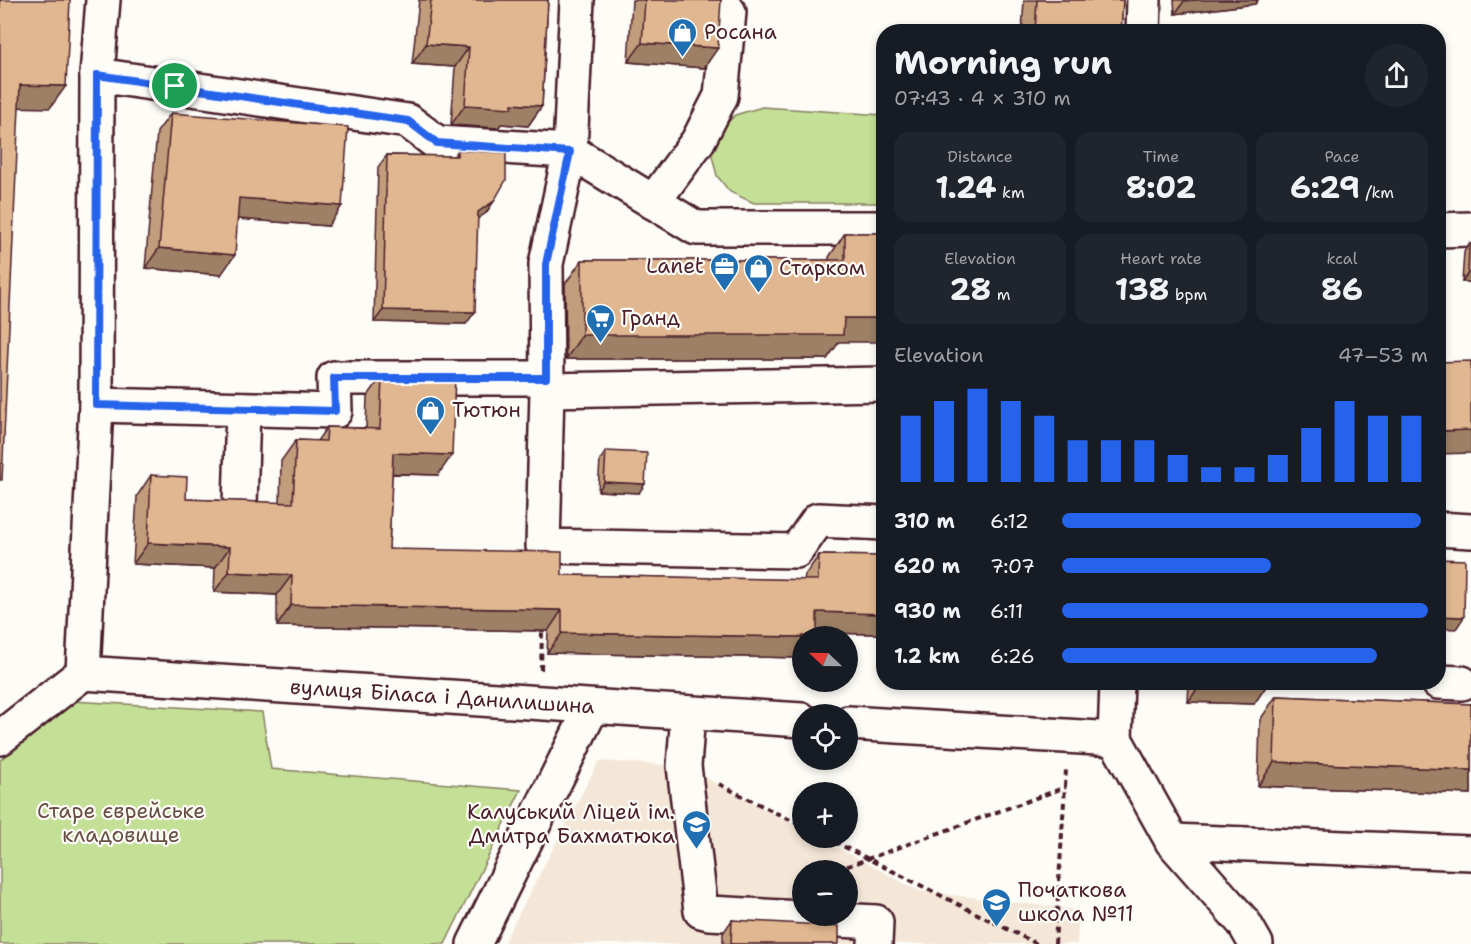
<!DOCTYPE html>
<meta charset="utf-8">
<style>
:root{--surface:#171b24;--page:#20242c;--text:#f1f3f6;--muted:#9ea1a6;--accent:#2563eb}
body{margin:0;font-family:"Shantell Sans",sans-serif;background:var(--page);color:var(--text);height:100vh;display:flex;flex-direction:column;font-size:22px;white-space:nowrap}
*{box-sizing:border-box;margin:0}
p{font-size:20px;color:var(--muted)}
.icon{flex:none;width:33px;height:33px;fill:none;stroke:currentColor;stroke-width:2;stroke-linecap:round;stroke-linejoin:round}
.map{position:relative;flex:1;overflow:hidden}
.sheet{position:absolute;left:876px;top:24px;width:570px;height:666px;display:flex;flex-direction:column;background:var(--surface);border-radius:24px;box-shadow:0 3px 9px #0003}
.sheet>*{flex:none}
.needle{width:39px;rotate:292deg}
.controls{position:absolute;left:792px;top:626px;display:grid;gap:12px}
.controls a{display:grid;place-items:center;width:66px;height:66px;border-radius:50%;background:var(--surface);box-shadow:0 3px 9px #0003;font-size:30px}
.pin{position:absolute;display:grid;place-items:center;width:51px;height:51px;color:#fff;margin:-26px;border:3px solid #fff;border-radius:50%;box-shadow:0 2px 6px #0007}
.round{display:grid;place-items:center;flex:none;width:63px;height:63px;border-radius:32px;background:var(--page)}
.summary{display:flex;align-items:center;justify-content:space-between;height:102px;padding:0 18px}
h1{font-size:33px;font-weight:700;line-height:45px}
.metrics{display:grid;grid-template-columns:repeat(3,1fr);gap:9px;height:102px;padding:6px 18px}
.metrics div{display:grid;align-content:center;border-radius:15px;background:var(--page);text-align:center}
.metrics b{font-size:30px;font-weight:700}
.metrics small{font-size:16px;font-weight:400}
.metrics p{font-size:16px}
.chart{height:168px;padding:12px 18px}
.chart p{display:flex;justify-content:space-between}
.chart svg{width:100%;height:108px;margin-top:6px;stroke:var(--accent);stroke-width:6}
ul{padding:0 18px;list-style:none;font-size:20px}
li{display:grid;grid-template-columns:96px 72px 1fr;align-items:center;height:45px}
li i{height:15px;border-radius:8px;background:var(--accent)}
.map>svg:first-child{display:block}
.built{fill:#f4e7d8;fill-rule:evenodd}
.green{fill:#c4df96;stroke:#877f60;stroke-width:1.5}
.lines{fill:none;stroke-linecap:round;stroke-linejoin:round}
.minor-casing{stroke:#4a1f2b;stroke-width:38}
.path{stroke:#4a1f2b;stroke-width:4;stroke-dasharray:6 4.5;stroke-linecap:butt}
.minor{stroke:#fdfcf7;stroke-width:33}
.wall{fill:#c19d7c;stroke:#4a1f2b;stroke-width:1.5}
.shaded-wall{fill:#9d8065;stroke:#4a1f2b;stroke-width:1.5}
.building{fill:#e0b790;stroke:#4a1f2b;stroke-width:1.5}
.route-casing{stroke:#fff;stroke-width:12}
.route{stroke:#2563eb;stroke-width:8}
.labels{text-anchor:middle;stroke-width:4.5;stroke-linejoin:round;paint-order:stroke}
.poi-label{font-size:21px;fill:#4a1f2b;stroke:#fdfcf7;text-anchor:start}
.street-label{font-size:21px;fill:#4a1f2b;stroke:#fdfcf7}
.park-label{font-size:21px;fill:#684f46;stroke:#fdfcf7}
</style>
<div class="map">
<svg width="1471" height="944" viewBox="0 0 1471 944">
<rect width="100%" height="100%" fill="#fdfcf7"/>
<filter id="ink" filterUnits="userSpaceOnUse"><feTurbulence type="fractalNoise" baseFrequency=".0167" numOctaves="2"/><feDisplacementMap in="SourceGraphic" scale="12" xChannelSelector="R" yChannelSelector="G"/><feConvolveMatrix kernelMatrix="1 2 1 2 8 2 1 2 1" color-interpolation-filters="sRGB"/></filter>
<g filter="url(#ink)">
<path class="built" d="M599 761 684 766 802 829V837H818L919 891 1079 910 1077 944H503ZM802 870H848V915H802Z"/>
<g class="green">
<path d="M762 107 883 115V203H754L730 192 717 176 712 156 719 132 735 115Z"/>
<path d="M72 701 262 712 271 769 521 790 445 944H0V760Z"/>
</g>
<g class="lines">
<defs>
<g id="minor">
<path d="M577 0 570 151 546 264 547 390 543 546 796 551 818 520 884 523"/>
<path d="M1143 32 1144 0"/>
<path d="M97 75 408 121 437 143 570 151 696 228H884"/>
<path d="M653 202 698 141 721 96 729 12"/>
<path d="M1438 230 1471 229"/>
<path d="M547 390 884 384"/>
<path d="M96 405 335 411 334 378H545"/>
<path d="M240 505 243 409"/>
<path d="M1438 529 1471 531"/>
<path id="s1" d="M83 673 802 720"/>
<path d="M1117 682 1115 739 1172 841 1244 923 1256 944"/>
<path d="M1438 682 1462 683"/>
<path d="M688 713 684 766 701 911 709 913 876 922 875 944"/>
<path d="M848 723 1115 739"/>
<path d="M0 738 83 673 96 405 97 75 103 0"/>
<path d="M1172 841 1471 853"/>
<path d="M474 944 592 707"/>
</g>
</defs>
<use href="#minor" class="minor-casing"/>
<g class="path">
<path d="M541 670 542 631"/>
<path d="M719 784 802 826"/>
<path d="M825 837 1037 944"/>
<path d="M837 870 1066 787"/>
<path d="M1055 944 1066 770"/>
</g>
<use href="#minor" class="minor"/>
</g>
<g class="wall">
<path d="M419 0H548L542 106 528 126 501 124 498 128 451 125 455 67 412 64Z"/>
<path d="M632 0H721L704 68 628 62Z"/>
<path d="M1024 0H1123L1121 32H1022Z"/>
<path d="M1174 0H1258L1255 4 1175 14Z"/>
<path d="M171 113 328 226 238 219 221 275 145 268 157 132Z"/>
<path d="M458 150 494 201 486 213 477 219 466 324 374 322 378 167 387 155 454 156Z"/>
<path d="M845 233H884L839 342 827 359H566L565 284 582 260H829V257Z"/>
<path d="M1469 244 1471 282H1462L1464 252Z"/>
<path d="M382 376 438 475 392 474 389 549 562 575 804 580 805 575 819 555 884 556V634L817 633 802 658 547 653 548 631 277 626V595L214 592 215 568 133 564 137 496 151 475 186 499 280 503 281 461 296 440 317 441 327 427 366 428 367 397Z"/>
<path d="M606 451 639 493 598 491 600 460Z"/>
<path d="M1189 682H1269L1254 704 1188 702Z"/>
<path d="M1276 696 1471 704V794L1258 786 1260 720Z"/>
<path d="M732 920 839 944H723V933Z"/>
</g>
<g class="shaded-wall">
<path d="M1196 0H1258L1255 4 1175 14 1184 1Z"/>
<path d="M642 43 718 48 704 68 628 62Z"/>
<path d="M426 44 469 47 455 67 412 64Z"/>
<path d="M20 85 66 86 50 108 5 107Z"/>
<path d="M512 104 542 106 528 126 501 124 498 128 451 125 465 105Z"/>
<path d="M239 198 342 206 328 226 225 218Z"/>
<path d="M494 201 486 213 469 225 478 212Z"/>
<path d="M159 248 235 255 221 275 145 268Z"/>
<path d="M1468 273 1471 274V282H1462Z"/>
<path d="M383 310 475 312 466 324 374 322Z"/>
<path d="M844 318H884V342H839L827 359H566L582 335Z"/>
<path d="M1471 430V453L1438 454V431Z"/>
<path d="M393 453 452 455 438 475 379 473Z"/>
<path d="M604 482 645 484 639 493 598 491Z"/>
<path d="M148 543 230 547 215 568 133 564Z"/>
<path d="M229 572 292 575 277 595 214 592Z"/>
<path d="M291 605 562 610 548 631 277 626Z"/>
<path d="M817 612 884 614V634L803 633Z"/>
<path d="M1438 616 1464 617 1456 629 1438 628Z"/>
<path d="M562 633 802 637V658L547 653Z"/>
<path d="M1202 682H1269L1254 704 1188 702Z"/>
<path d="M1274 762 1471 770V794L1258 786Z"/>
</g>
<g class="building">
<path d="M0 0H70L66 86 20 85 2 480H0Z"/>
<path d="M431 0H548L542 106 512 104V108L465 105 469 47 426 44Z"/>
<path d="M645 0H721L718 48 642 43Z"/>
<path d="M1037 0H1123L1121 32H1035Z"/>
<path d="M171 113 348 127 342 206 239 198 235 255 159 248Z"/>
<path d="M458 150 506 153V180L494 201 478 212 475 312 383 310 387 155 457 156Z"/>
<path d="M845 233H884V318H844L843 335H582V260H845Z"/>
<path d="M1469 244H1471V274L1468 273Z"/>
<path d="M1471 361V430L1438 431V362Z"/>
<path d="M382 376H455L452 455 393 453 389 549 562 552V575L818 580 819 555 884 556V614L817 612V636H802V637L562 633V610L291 605 292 575 229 572 230 547 148 543 151 475 187 477 186 499 293 503 296 440 326 441 327 427 380 429Z"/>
<path d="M606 451 647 453 645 484 604 482Z"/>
<path d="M1438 559 1465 560 1464 617 1438 616Z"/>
<path d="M1276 696 1471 704V770L1274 762Z"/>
<path d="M732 920 839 926V944H731Z"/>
</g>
</g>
<g class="lines" filter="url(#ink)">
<defs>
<path id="route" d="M97 75 408 121 437 143 570 152 546 264V378H334L335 411 96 405Z"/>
</defs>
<use href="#route" class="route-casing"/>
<use href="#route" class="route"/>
</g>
<defs>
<symbol id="shop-pin" viewBox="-11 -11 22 30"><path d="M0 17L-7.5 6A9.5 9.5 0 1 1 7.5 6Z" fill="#1f6fb2" stroke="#fdfcf7"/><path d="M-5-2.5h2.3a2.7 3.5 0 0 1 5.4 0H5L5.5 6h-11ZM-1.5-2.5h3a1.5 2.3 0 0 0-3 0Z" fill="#fff"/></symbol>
<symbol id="office-pin" viewBox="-11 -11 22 30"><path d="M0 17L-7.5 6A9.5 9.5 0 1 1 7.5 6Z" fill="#1f6fb2" stroke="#fdfcf7"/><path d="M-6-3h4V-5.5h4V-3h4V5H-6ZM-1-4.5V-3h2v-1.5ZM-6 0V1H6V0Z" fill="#fff"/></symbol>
<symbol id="supermarket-pin" viewBox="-11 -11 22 30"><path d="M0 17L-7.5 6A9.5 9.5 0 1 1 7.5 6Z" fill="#1f6fb2" stroke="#fdfcf7"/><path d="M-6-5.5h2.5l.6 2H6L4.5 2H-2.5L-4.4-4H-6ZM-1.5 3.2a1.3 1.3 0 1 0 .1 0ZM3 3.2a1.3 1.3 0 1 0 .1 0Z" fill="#fff"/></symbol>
<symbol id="school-pin" viewBox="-11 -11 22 30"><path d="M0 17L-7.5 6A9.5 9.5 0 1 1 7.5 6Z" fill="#1f6fb2" stroke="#fdfcf7"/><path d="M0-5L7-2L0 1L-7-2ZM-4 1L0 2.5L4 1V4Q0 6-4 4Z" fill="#fff"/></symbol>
</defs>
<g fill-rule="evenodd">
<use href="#shop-pin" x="666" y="16" width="33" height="45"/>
<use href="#office-pin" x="708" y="250" width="33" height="45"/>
<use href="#shop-pin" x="742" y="252" width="33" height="45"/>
<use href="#supermarket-pin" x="584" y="302" width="33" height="45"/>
<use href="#shop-pin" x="414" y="394" width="33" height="45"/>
<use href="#school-pin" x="680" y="808" width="33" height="45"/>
<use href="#school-pin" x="980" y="886" width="33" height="45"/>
</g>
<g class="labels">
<g class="poi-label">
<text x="704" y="39">Росана</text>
<text x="704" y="273" text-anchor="end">Lanet</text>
<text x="779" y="275">Старком</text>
<text x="621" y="325">Гранд</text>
<text x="452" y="417">Тютюн</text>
<text x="675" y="819" text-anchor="end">Калуський Ліцей ім.<tspan x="675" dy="24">Дмитра Бахматюка</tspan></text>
<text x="1018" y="897">Початкова<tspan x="1018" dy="24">школа №11</tspan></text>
</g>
<g class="street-label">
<text dy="7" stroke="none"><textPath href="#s1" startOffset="360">вулиця Біласа і Данилишина</textPath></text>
</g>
<g class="park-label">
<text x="121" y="818">Старе єврейське<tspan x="121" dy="24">кладовище</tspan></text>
</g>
</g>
</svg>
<div class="controls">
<a><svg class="needle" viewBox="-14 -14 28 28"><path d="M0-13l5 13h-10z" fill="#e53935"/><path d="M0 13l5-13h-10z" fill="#9ea1a6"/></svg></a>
<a><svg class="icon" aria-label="locate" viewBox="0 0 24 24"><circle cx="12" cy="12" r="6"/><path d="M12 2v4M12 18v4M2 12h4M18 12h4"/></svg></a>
<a>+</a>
<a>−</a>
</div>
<div class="pin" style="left:175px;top:86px;background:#1e9e55"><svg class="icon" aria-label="arrive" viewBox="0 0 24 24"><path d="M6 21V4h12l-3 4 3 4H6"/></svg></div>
<section class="sheet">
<div class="summary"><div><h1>Morning run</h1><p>07:43 · 4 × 310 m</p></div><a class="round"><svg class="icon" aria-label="share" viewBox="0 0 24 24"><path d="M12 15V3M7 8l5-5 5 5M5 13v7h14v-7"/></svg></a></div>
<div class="metrics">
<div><p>Distance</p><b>1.24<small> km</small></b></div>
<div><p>Time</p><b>8:02</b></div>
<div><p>Pace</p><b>6:29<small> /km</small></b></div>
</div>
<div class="metrics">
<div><p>Elevation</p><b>28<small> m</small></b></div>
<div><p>Heart rate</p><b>138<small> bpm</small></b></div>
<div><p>kcal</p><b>86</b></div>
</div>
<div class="chart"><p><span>Elevation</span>47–53 m</p>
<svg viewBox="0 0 160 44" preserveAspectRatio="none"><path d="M5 44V17M15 44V11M25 44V6M35 44V11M45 44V17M55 44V27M65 44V27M75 44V27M85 44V33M95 44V38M105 44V38M115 44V33M125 44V22M135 44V11M145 44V17M155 44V17"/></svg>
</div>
<ul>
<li><b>310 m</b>6:12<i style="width:98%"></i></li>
<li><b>620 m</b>7:07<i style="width:57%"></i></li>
<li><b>930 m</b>6:11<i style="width:100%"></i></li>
<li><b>1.2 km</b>6:26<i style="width:86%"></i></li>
</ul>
</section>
</div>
